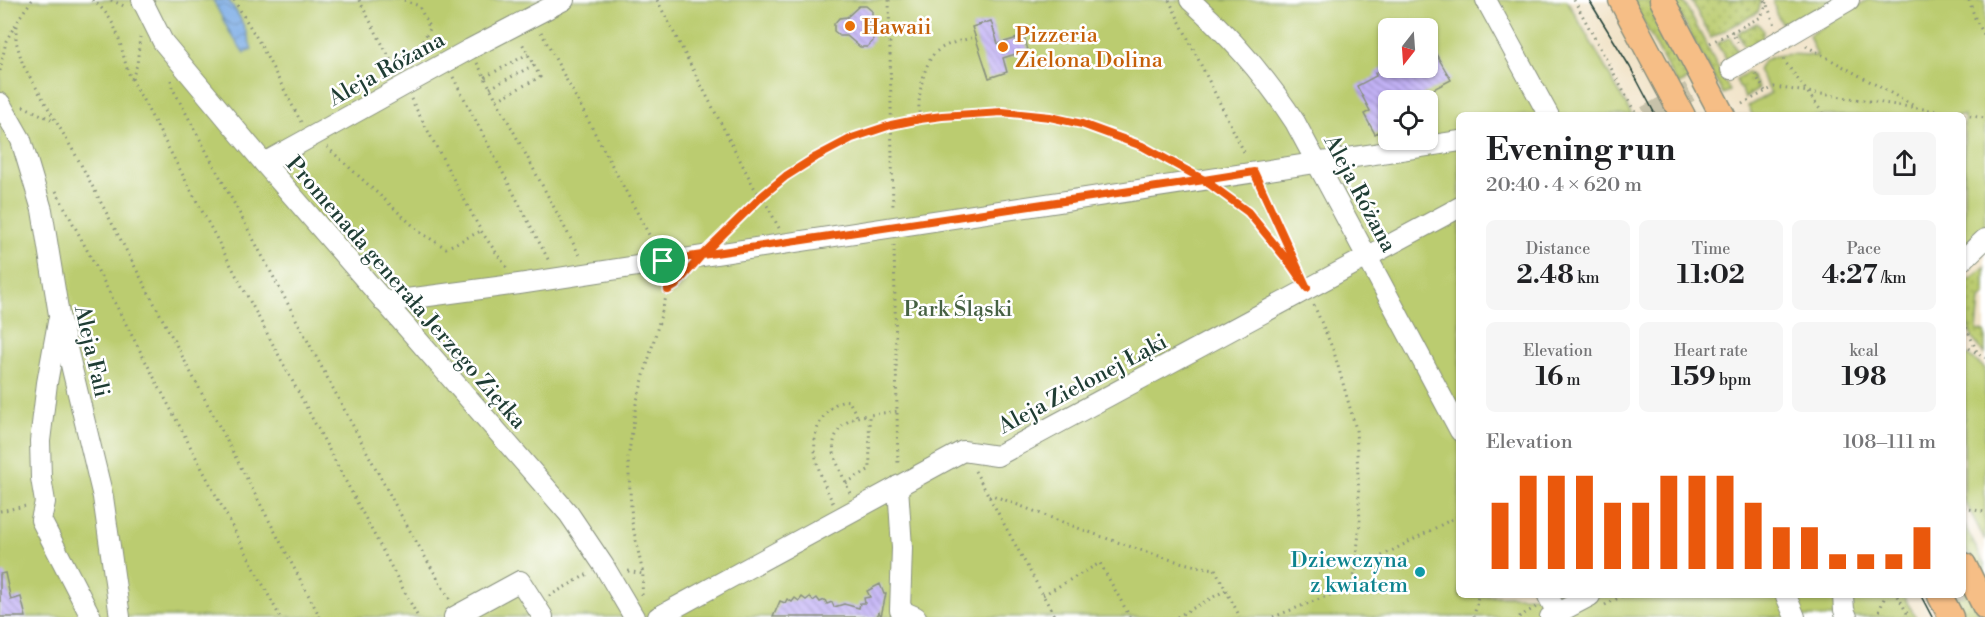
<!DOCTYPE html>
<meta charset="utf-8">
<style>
:root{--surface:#fff;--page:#f6f6f6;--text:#202124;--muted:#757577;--accent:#ea580c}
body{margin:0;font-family:"Libre Bodoni",serif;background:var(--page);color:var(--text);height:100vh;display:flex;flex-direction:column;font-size:22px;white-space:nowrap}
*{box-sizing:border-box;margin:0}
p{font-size:20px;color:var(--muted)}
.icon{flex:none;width:33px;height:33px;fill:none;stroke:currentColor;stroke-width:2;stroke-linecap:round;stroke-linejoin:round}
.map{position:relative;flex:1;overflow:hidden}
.details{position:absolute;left:1456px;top:112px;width:510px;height:486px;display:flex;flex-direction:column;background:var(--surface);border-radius:9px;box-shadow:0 2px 4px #0004}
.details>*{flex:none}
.needle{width:39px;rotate:197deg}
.fabs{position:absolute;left:1378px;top:18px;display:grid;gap:12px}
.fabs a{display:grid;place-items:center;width:60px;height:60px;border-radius:9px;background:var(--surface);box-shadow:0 2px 4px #0004;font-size:30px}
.pin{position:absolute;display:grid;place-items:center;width:51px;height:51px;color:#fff;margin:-26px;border:3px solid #fff;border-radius:50%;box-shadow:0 2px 6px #0007}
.round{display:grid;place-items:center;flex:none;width:63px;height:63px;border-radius:9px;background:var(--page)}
.head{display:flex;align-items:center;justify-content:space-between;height:102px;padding:0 30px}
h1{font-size:33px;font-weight:700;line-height:45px}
.figures{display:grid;grid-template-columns:repeat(3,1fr);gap:9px;height:102px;padding:6px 30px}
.figures div{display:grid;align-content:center;border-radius:9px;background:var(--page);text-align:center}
.figures b{font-size:26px;font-weight:700}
.figures small{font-size:16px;font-weight:400}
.figures p{font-size:16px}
.chart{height:168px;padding:12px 30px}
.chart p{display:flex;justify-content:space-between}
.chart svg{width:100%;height:108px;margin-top:6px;stroke:var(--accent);stroke-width:6}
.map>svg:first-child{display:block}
.grass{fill:url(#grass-dots);stroke:#6d8452;stroke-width:1.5}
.park{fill:#bbcc6f;stroke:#6d8452;stroke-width:1.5;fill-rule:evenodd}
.water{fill:url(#water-waves);stroke:#4c748c;stroke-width:1.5}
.building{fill:url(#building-back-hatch)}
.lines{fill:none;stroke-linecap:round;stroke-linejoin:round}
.minor-tunnel{stroke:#c7c2aa;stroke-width:20;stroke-dasharray:20 10;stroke-linecap:butt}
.minor-casing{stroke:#88907e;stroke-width:22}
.major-casing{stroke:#88907e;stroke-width:27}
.path{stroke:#88907e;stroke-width:3;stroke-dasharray:1.5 4.5;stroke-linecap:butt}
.minor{stroke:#fff;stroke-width:20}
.major{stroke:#f6be86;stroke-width:24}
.tram{stroke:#1f3d34;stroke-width:1.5}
.route-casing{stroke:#fff;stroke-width:12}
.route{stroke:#ea580c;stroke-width:8}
.food-dot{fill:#e8710a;stroke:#fff;stroke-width:2}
.culture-dot{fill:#0f9aa8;stroke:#fff;stroke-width:2}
.labels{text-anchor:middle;stroke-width:5;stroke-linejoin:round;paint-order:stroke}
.food-label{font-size:22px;fill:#c56008;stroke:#fff;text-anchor:start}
.street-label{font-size:22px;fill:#1f3d34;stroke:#fff}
.park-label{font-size:22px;fill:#466143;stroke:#fff}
.culture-label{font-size:22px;fill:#0d838f;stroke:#fff;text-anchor:end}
</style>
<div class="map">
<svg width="1985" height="617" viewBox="0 0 1985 617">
<defs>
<pattern id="grass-dots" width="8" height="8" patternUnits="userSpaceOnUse" patternTransform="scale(1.5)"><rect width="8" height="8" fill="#bbcc6f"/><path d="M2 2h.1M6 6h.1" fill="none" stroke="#97a75c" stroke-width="1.8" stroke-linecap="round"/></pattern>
<pattern id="water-waves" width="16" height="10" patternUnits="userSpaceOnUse" patternTransform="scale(1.5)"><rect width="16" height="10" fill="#7aabe5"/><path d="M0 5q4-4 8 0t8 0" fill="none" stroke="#638cba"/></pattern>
<pattern id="building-back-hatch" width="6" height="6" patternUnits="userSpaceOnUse" patternTransform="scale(1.5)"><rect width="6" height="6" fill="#c3b2f6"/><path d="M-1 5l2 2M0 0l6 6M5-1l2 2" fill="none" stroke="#9e92c8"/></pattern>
</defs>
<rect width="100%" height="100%" fill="#fff"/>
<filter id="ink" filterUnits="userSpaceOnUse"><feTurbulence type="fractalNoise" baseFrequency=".0167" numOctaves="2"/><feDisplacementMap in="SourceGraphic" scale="12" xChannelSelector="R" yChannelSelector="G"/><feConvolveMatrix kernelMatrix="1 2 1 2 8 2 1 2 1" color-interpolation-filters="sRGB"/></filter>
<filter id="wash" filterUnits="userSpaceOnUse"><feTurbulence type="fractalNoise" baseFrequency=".008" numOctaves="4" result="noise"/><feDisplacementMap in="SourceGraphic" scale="24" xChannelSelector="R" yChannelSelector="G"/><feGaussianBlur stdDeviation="1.35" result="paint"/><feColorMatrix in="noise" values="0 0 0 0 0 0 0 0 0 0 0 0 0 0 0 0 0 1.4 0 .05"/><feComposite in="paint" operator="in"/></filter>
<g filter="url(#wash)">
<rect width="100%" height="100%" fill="#f1e3c7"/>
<g class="grass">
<path d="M1632 0H1652L1693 77 1677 85Z"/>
<path d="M1672 0H1683L1730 91 1723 94Z"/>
<path d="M1691 0H1761V1L1758 12 1711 38Z"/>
<path d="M1757 23 1763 30 1762 41 1750 49 1745 48 1738 33Z"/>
<path d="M1730 37 1738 54 1727 61 1717 44Z"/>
<path d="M1746 73 1750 74 1759 89 1745 98 1736 80Z"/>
<path d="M1985 267V294L1980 299 1977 330 1985 332V354C1964 336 1964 309 1964 284Z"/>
<path d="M1964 524 1985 565V586L1964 546Z"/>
<path d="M1964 586 1980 617H1961L1950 596H1964Z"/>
</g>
<g class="park">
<path d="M0 0H1567L1632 115 1460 116V596H1903L1916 617H0ZM1389 28H1428V68H1389ZM1389 100H1428V140H1389Z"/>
<path d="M1773 0H1834L1785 28 1776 14Z"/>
<path d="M1867 0H1985V226L1964 248V116H1753L1748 106 1771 93 1758 70C1765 50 1799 54 1817 56L1809 35Z"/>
<path d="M1964 353 1985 368V540L1964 500Z"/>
</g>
<path class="water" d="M213 0H228C240 14 247 32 252 50L244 53 229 31Z"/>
<g id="blocks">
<g class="building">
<path d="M859 6H866L872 11V19L864 27 872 33 873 41 867 47H860L847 36H840L834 31V24L839 18 847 17Z"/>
<path d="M991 21 998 44 1024 36 1028 50 1003 58 1007 72 989 78 972 27Z"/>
<path d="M1428 40 1451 80 1422 95 1425 100H1389V126L1375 134 1364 114 1370 111 1357 86 1376 76 1375 73 1383 68H1428Z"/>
<path d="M5 573 11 600 21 597 26 617H0V574Z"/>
<path d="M880 584 884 594H886L881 616 879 612 877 617H773L780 601 785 603 787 599 792 602 795 598 799 601 802 597 806 600 810 597 813 601 817 598 820 602 825 600 827 604 832 602 834 607 844 604 859 608 860 603H865L864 598 870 597 867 591Z"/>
</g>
</g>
</g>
<g filter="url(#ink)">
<use href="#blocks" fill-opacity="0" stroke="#88907e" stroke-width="1.5"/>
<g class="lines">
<path class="minor-tunnel" d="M1646 116 1731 69"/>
<defs>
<g id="minor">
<path d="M142 0 163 42 264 163 569 514 604 566 634 617"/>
<path d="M1190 0C1230 36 1266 77 1295 122L1460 431"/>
<path d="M1486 0 1549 116"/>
<path d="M1731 69 1849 0"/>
<path d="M0 103 21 140 42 210 59 315 103 497 120 617"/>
<path d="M264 163 470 49 564 0"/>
<path d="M1964 259 1985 239"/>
<path d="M384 302 519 284 1460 141"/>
<path d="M58 322 47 383 40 441 41 478 45 502 41 520 91 617"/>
<path d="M898 486 902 548 900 610 916 617"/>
<path d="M1548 596 1557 613"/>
<path d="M1786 596 1795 617"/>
<path d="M1843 596 1844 610 1847 617"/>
<path d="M454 617 520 581 543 617"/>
<path d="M658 617 963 451 997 456 1460 207"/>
<path d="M1550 617 1590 596"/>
</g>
<g id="major">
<path d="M1621 0 1683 116"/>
<path d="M1662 0 1723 116"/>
<path d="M1964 565 1985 607"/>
<path d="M1940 596 1951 617"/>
</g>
</defs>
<use href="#minor" class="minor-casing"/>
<use href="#major" class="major-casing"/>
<g class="path">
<path d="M32 0 19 18 16 30V41L23 65 78 159 320 617"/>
<path d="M92 0C119 20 119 43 128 72L418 617"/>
<path d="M111 0 126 7"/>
<path d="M234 0 258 40 301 122"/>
<path d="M359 0 396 70"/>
<path d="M404 0 419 6 430 29 420 45 424 54"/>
<path d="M657 0 756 191 762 196 723 234"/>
<path d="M889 0 893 209"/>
<path d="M1169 0 1246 156"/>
<path d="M1574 0 1637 116"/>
<path d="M1765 0 1775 25"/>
<path d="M1969 0 1975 18 1985 36"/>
<path d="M1731 31 1739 45"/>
<path d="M541 32 655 246"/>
<path d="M1710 43 1761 17 1768 0"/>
<path d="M1806 46 1916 107"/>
<path d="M1783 59 1825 116"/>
<path d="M477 63 581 258"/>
<path d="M0 71 6 41 17 22"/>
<path d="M1755 74 1765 91"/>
<path d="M453 77 550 263"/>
<path d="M485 77 528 54"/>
<path d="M132 79 137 65 140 37"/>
<path d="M171 80 172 87 398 510 450 600"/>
<path d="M490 88 534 65"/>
<path d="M411 99 481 231 507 268"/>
<path d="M497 100 540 77 522 43"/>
<path d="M1742 104 1774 87 1985 118"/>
<path d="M23 106 54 121"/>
<path d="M920 119C916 103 923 63 936 52 945 44 960 41 971 38"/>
<path d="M327 147 421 233 446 248 481 231"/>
<path d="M1261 189 1300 273"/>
<path d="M56 191 280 617"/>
<path d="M1225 195 1248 212 1298 276"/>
<path d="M779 228 762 196C790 173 821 151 854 138 921 111 1013 102 1082 124 1116 135 1148 149 1178 166"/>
<path d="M894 245 898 467"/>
<path d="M1314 305 1334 352 1356 429 1360 523 1355 570"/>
<path d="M1964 322 1978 354"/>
<path d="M1964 345 1985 358"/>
<path d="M975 471 1055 617"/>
<path d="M846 483 870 469 869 415 898 411"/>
<path d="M850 493C845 481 839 469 835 457 828 433 847 416 869 415"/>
<path d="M989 497 992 495C1037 512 1081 530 1126 545 1155 555 1184 565 1215 569"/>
<path d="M833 503C819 473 802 438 829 410 835 404 841 399 849 401L857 416"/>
<path d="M1964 508 1985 512"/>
<path d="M0 511 26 506"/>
<path d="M1215 569 1240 617"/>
<path d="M628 571 643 574"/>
<path d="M642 595 643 574 632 522 628 459 636 404 668 290 676 285 684 276"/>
<path d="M1043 595 1100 563 1130 617"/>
<path d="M549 596 588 574"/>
<path d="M1898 596 1909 617"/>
<path d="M1605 605 1622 596"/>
<path d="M1177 617 1226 590"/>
<path d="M1273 617 1353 586 1355 570 1460 515"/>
<path d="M1474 617 1478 596"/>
<path d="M1519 617 1536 607"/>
<path d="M1877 617 1885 596"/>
</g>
<use href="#minor" class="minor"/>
<use href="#major" class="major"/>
<g class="tram">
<path d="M1589 0 1630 67 1656 116"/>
<path d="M1921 596 1932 617"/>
</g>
</g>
</g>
<g class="lines" filter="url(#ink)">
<defs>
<path id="route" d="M663 261 668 280V290L676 285 702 255 1204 180 1248 212 1288 261 1307 288 1254 172 1204 180 1142 146 1082 124 1050 117 1002 112 942 116 920 119 891 125 852 138 816 157 786 176 762 196 702 255 663 261"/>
</defs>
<use href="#route" class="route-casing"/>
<use href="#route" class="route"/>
</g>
<g class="food-dot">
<circle cx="850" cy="26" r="6"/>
<circle cx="1003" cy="47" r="6"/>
</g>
<circle class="culture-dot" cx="1420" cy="572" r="6"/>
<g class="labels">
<g class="food-label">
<text x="862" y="34">Hawaii</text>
<text x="1015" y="42">Pizzeria<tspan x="1015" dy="25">Zielona Dolina</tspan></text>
</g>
<g class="street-label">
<text transform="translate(386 68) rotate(-29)" y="8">Aleja Różana</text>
<text transform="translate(1361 193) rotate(62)" y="8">Aleja Różana</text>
<text transform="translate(407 292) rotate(49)" y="8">Promenada generała Jerzego Ziętka</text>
<text transform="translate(93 351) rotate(77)" y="8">Aleja Fali</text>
<text transform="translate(1082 383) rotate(-28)" y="8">Aleja Zielonej Łąki</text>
</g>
<g class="park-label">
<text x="958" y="316">Park Śląski</text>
</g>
<g class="culture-label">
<text x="1408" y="567">Dziewczyna<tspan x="1408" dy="25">z kwiatem</tspan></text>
</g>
</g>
</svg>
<div class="fabs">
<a><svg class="needle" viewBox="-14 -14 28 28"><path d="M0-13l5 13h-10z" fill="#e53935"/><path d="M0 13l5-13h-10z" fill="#757577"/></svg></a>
<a><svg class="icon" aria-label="locate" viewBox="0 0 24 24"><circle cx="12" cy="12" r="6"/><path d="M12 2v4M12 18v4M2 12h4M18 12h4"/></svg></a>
</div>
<div class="pin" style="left:663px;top:261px;background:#1e9e55"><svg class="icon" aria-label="arrive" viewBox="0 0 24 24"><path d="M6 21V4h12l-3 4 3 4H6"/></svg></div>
<section class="details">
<div class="head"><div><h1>Evening run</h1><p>20:40 · 4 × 620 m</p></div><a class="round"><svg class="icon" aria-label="share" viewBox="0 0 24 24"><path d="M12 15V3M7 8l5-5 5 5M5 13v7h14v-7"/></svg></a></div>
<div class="figures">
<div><p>Distance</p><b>2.48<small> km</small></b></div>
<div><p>Time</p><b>11:02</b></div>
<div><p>Pace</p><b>4:27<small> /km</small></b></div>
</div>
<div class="figures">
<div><p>Elevation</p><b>16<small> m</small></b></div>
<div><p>Heart rate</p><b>159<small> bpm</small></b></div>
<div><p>kcal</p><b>198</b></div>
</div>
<div class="chart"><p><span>Elevation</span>108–111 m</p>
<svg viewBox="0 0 160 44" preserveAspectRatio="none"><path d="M5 44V17M15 44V6M25 44V6M35 44V6M45 44V17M55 44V17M65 44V6M75 44V6M85 44V6M95 44V17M105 44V27M115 44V27M125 44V38M135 44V38M145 44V38M155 44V27"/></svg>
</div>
</section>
</div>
